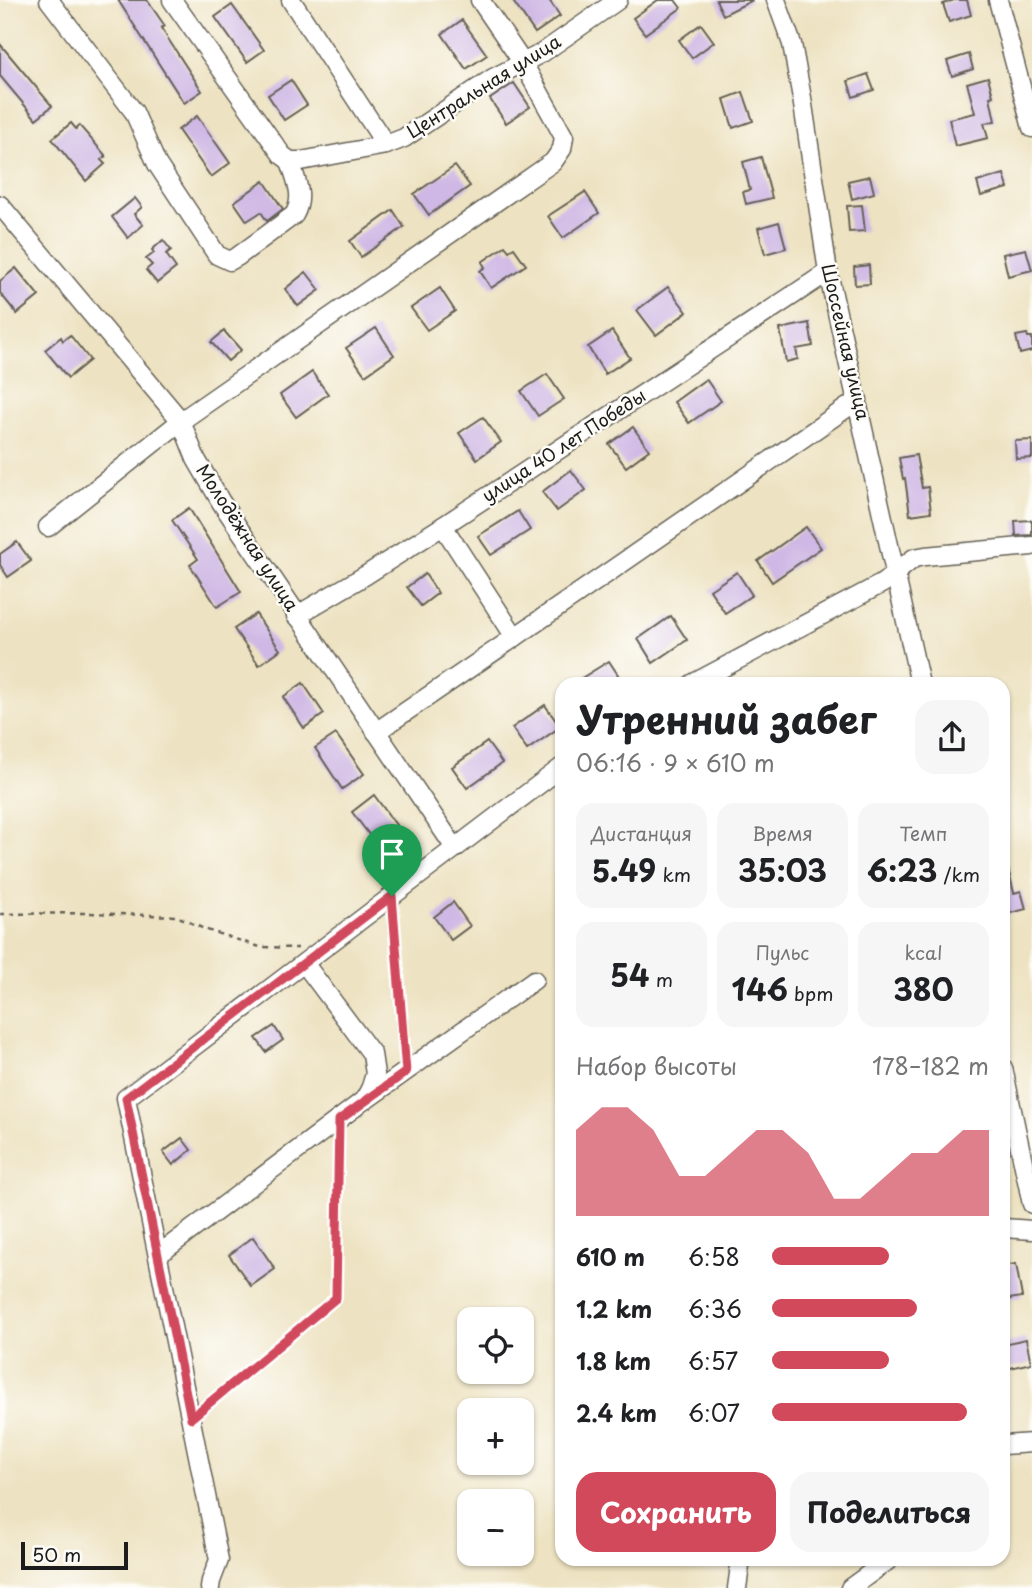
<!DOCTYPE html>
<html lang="ru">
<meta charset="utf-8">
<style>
:root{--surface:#fff;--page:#f6f6f6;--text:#202124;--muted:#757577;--accent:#d1495b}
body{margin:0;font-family:"Playpen Sans",sans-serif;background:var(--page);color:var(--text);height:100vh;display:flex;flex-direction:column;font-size:26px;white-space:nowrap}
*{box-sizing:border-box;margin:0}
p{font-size:23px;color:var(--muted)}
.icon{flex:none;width:38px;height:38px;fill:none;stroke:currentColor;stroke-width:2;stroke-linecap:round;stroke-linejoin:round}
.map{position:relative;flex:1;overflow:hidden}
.details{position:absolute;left:555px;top:677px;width:455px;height:889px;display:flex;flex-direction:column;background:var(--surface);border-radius:21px;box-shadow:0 2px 5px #0004}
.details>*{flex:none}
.buttons{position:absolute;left:457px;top:1307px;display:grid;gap:14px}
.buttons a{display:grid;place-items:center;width:77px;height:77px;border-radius:14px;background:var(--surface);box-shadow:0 2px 5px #0004;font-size:35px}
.scale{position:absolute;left:21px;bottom:18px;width:107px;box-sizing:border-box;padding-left:7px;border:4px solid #1c1c1c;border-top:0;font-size:19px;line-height:24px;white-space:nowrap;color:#1c1c1c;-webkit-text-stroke:5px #fdfcf7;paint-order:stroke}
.pin{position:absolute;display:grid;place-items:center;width:60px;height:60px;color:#fff;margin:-72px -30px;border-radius:50% 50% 50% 0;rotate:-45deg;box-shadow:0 0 7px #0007}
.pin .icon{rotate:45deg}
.round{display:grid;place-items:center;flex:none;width:74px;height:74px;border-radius:21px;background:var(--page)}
.summary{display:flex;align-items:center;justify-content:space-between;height:119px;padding:0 21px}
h1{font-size:38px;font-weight:700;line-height:52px}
.figures{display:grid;grid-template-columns:repeat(3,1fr);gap:10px;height:119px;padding:7px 21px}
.figures div{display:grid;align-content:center;border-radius:18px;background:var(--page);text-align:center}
.figures b{font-size:30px;font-weight:700}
.figures small{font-size:19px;font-weight:400}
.figures p{font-size:19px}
.chart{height:196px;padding:14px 21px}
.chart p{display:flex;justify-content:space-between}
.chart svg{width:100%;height:126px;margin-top:7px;fill:var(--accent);opacity:.7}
.button{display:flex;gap:14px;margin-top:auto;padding:14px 21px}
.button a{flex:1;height:80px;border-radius:21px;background:var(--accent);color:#fff;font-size:28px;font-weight:700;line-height:80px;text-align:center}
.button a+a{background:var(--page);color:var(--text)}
ul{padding:0 21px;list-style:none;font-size:23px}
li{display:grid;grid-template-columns:112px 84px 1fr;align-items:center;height:52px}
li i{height:18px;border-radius:9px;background:var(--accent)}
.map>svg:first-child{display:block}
.building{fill:#cfb8e5}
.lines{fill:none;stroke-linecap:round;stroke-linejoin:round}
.minor-casing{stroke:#656156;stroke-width:21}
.path{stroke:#656156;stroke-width:2.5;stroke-dasharray:5 5;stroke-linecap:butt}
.minor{stroke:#fff;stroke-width:18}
.route-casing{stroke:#fff;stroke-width:14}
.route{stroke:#d1495b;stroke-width:9}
.labels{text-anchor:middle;stroke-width:5;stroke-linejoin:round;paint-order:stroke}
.street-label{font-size:18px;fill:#1c1c1c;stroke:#fdfcf7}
</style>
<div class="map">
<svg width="1032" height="1588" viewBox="0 0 1032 1588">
<rect width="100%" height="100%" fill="#fdfcf7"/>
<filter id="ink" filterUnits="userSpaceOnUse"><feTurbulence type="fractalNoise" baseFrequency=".0143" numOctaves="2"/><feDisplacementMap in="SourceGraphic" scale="14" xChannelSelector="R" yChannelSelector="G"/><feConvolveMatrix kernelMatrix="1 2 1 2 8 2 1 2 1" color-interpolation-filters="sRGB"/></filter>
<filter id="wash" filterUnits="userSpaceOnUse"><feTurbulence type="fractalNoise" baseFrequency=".00686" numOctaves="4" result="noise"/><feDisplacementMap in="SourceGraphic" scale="28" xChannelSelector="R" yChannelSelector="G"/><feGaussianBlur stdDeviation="1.57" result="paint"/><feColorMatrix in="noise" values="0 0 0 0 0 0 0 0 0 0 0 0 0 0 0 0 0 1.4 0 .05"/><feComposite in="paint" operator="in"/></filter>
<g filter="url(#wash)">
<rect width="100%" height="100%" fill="#ede2c1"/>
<g id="blocks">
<g class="building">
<path d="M118 0H147L165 26 161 28 202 91 184 103Z"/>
<path d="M512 0H549L560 16 535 33Z"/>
<path d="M658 0H675L681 8 645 34 633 18Z"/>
<path d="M716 0H753L723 15Z"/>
<path d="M954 0H967L971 15 949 22 943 4Z"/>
<path d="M232 5 264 50 247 62 215 17Z"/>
<path d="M462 20 487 55 466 69 442 34Z"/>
<path d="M701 24 714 42 692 58 679 40Z"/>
<path d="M0 44 52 106 36 119 0 76Z"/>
<path d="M969 54 973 69 952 76 947 61Z"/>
<path d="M868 74 874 90 853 97 848 81Z"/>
<path d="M988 77 993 96 990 97 995 121 984 123 988 138 955 146 949 119 975 113 967 83Z"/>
<path d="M291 80 307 105 284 120 268 95Z"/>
<path d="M514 83 530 107 506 123 490 99Z"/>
<path d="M743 92 753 121 733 128 724 99Z"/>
<path d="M197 116 230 163 211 177 178 130Z"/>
<path d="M71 123 76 129 79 125 106 156 101 160 105 164 86 181 52 139Z"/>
<path d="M761 157 772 198 746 204 743 192 750 190 743 162Z"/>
<path d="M455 166 470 186 429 215 414 194Z"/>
<path d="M1004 174 1008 188 981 196 977 182Z"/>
<path d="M870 176 874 193 852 199 848 181Z"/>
<path d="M264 181 283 209 267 221 261 212 247 221 234 202Z"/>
<path d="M585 192 599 213 563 238 548 216Z"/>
<path d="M135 198 142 207 134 214 143 225 128 238 112 217Z"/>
<path d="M862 205 865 231 849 232 847 206Z"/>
<path d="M393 210 404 227 361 257 350 241Z"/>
<path d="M779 222 786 248 765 254 758 228Z"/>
<path d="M163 240 171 250 166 254 176 268 157 283 146 270 152 265 146 259 154 253 152 250Z"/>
<path d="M505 246 509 251 514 248 526 265 491 288 480 271 485 267 482 262Z"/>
<path d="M1026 249 1032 270 1008 276 1003 254Z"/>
<path d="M869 265 870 284 855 285 854 267Z"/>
<path d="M16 268 39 296 17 314 0 293V281Z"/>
<path d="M306 272 320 290 298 306 285 289Z"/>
<path d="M668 287 687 312 656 335 637 310Z"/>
<path d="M440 288 455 311 427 330 411 308Z"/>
<path d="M809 323 813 346 796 349 798 359 786 362 780 329Z"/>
<path d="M376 328 394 355 365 375 346 348Z"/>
<path d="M224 331 241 350 228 361 211 342Z"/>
<path d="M612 331 630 358 605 374 588 347Z"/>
<path d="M1027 334 1028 337H1032V351L1020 354 1016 336Z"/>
<path d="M70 335 90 360 68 378 45 350 61 337 63 341Z"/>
<path d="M312 372 328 394 296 417 280 395Z"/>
<path d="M547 374 564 399 538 416 521 391Z"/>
<path d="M706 379 721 401 689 423 674 402Z"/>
<path d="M483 417 501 442 477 459 459 433Z"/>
<path d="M633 427 649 450 626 467 609 444Z"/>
<path d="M1032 440V458L1016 459 1015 441Z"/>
<path d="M916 455 922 488 928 487 931 512 910 515 905 478 903 479 899 458Z"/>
<path d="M571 470 586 490 557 511 542 492Z"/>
<path d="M189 508 241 592 217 607 190 565 198 559 172 520Z"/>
<path d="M518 511 530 530 491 555 478 536Z"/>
<path d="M1032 520V535L1016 536 1015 521Z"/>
<path d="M806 527 821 548 772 582 758 561Z"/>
<path d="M17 542 31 561 8 577 0 565V554Z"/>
<path d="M737 572 752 595 725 613 710 590Z"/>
<path d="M425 574 438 593 421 606 407 587Z"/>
<path d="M256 614 280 650 259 665 234 629Z"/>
<path d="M671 616 687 640 653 663 638 639Z"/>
<path d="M609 661 624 684H572Z"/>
<path d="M303 683 324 714 304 728 283 697Z"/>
<path d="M545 705 560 727 527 750 512 728Z"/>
<path d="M336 734 364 774 342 789 315 748Z"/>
<path d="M487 742 502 763 467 788 452 767Z"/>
<path d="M374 795 399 829 377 845 352 812Z"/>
<path d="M1007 864 1014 893 1021 891 1026 909 1003 915V865Z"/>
<path d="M453 902 470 926 451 940 434 917Z"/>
<path d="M274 1026 283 1040 266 1052 256 1038Z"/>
<path d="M182 1138 191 1150 173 1165 163 1152Z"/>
<path d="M253 1237 275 1269 251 1286 229 1255Z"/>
<path d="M1016 1264 1022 1297 1003 1300V1266Z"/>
<path d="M1026 1339 1031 1363 1006 1369 1003 1355V1344Z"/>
</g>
</g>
</g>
<g filter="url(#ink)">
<use href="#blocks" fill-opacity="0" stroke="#656156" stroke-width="2"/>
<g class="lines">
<defs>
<g id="minor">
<path d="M49 0 134 112 157 164 217 255 230 261 237 257 294 215C305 197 296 180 290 161"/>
<path d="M172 0 282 155 290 161H301L386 145 404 138 493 78 542 53 618 0"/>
<path d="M291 0 386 145"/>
<path d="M776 0 792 44 802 98 828 272 920 684"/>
<path d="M998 0 1032 128"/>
<path d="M0 205 181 421 196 459 221 502 455 848"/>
<path d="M443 526 515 637 858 400"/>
<path d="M48 527 181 421 553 162 562 149 564 137 523 63 480 0"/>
<path d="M296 616 366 575 443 526 828 272"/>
<path d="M692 684 883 583 914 558 925 556 1032 546"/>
<path d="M376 732 515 637"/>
<path d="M1003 1068 1032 1204"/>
<path d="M367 1099 534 980"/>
<path d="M1003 1228 1032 1230"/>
<path d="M158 1255 355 1107 365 1099 371 1087 375 1074 372 1054 304 963"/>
<path d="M1003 1445 1032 1443"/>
<path d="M210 1588 211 1581 219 1560 126 1098 562 767"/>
<path d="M737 1588 741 1559"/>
<path d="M850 1588 890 1559"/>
</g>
</defs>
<use href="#minor" class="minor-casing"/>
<g class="path">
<path d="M0 914 89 913 177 916 204 929 260 947 298 948"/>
<path d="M393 914 404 1054"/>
<path d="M204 1407 336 1298 339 1139"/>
</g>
<use href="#minor" class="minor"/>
</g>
</g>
<g class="lines" filter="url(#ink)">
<defs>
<path id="route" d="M392 896 406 1072 339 1120 336 1298 191 1418 126 1098Z"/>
</defs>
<use href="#route" class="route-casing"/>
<use href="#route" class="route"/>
</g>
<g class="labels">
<g class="street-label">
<text transform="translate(484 87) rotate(-32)" y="6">Центральная улица</text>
<text transform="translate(845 342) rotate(77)" y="6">Шоссейная улица</text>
<text transform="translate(564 446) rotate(-33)" y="6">улица 40 лет Победы</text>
<text transform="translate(247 538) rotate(57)" y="6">Молодёжная улица</text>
</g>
</g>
</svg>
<div class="buttons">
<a><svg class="icon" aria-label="locate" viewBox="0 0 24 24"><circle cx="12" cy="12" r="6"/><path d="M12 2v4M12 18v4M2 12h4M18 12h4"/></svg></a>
<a>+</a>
<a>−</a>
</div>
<div class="scale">50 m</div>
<div class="pin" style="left:392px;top:896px;background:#1e9e55"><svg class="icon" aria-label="arrive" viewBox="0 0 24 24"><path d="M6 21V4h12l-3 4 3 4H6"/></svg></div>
<section class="details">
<div class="summary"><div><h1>Утренний забег</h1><p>06:16 · 9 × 610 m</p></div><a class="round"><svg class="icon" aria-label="share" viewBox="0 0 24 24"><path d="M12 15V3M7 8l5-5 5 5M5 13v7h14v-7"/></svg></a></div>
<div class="figures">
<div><p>Дистанция</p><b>5.49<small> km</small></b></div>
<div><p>Время</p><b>35:03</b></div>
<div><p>Темп</p><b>6:23<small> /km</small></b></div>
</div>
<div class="figures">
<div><b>54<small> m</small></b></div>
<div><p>Пульс</p><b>146<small> bpm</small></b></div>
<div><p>kcal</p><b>380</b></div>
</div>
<div class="chart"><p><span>Набор высоты</span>178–182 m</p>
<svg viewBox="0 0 160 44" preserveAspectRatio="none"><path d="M0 44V14L10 6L20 6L30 14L40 30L50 30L60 22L70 14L80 14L90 22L100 38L110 38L120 30L130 22L140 22L150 14L160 14V44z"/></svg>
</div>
<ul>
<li><b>610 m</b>6:58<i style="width:54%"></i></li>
<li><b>1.2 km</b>6:36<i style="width:67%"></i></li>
<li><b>1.8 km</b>6:57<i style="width:54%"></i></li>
<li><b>2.4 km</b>6:07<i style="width:90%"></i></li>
</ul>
<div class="button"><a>Сохранить</a><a>Поделиться</a></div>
</section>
</div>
